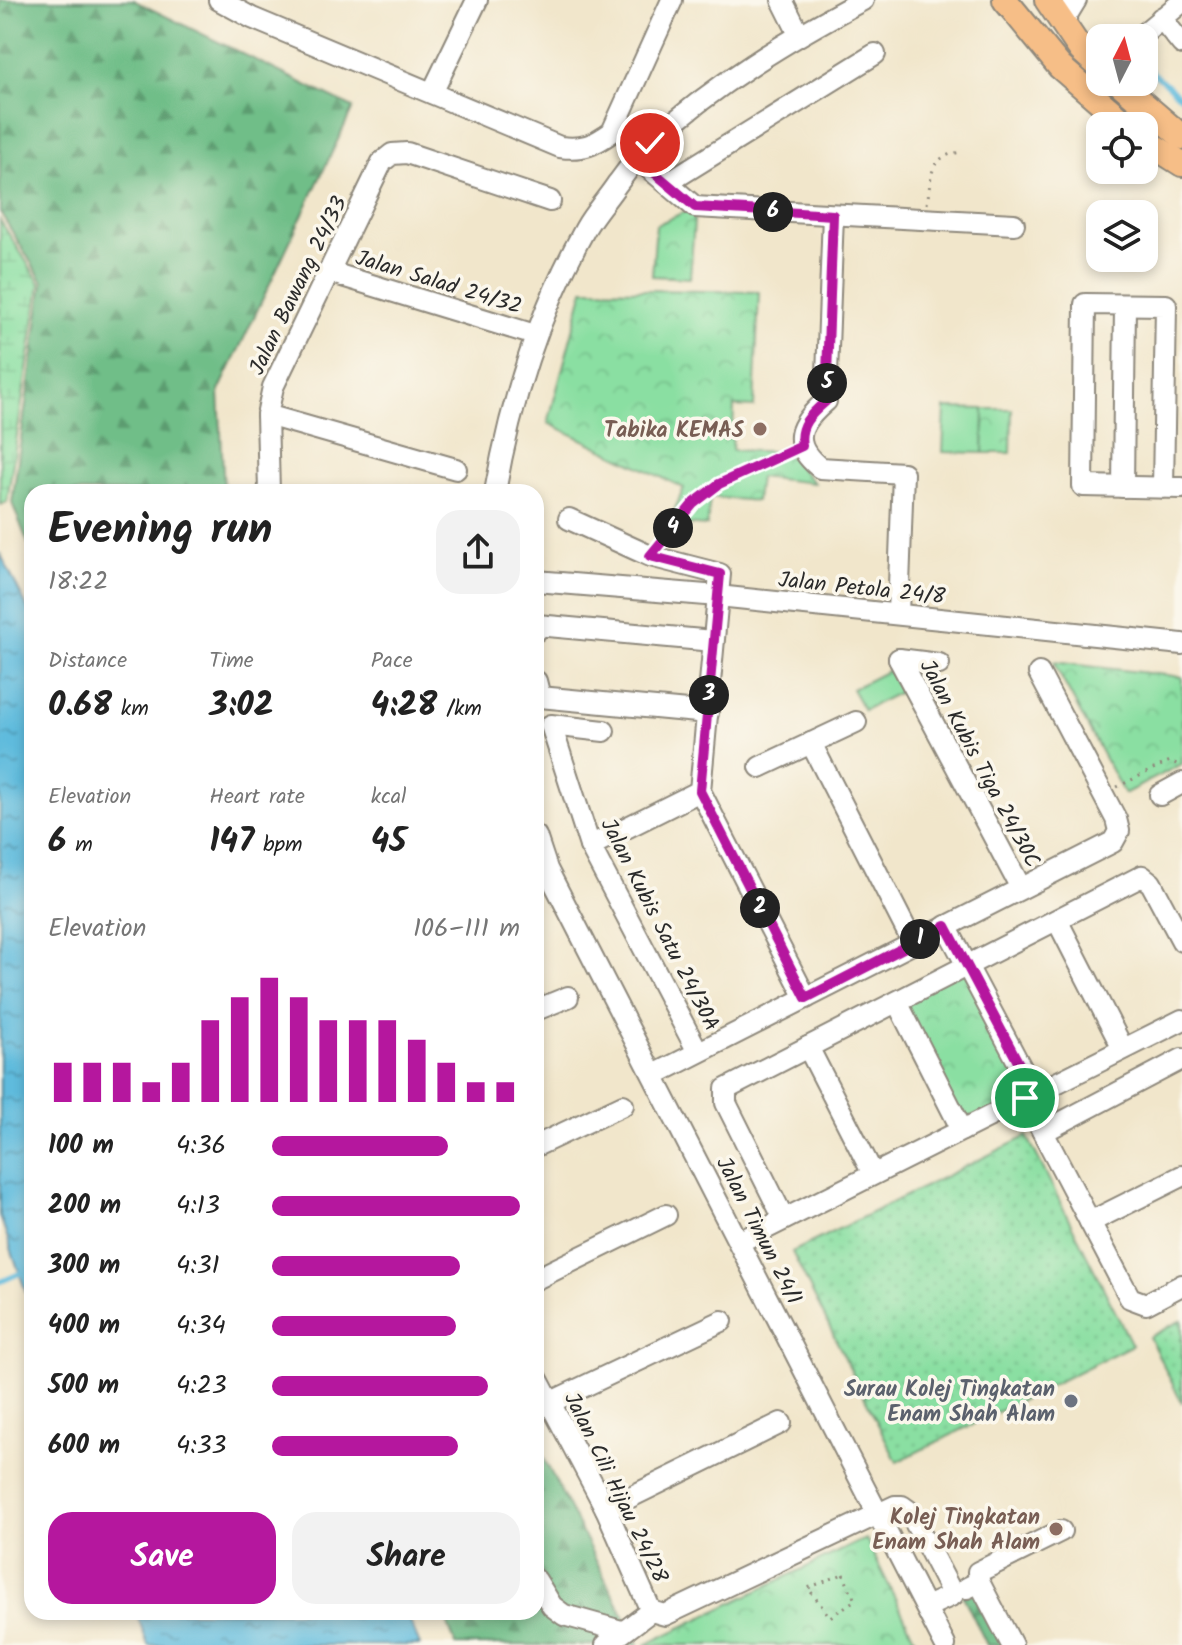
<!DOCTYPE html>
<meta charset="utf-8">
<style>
:root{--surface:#fff;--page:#f2f2f2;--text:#222;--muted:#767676;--accent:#b5179e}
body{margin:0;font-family:Kalam,sans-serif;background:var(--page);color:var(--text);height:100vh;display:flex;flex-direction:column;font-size:30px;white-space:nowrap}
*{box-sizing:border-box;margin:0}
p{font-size:26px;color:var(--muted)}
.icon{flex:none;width:44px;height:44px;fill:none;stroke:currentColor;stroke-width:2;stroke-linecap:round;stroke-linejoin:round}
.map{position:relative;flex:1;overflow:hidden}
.drawer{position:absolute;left:24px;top:484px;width:520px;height:1136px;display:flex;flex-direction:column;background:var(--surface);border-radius:24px;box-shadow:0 4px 12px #0003}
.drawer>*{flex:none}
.needle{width:52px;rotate:6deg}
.controls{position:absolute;left:1086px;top:24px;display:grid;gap:16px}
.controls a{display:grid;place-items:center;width:72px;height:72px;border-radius:16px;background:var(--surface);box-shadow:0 4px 12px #0003;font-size:40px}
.pin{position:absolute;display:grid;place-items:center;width:68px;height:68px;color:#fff;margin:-34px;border:4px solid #fff;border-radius:50%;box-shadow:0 2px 8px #0007}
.km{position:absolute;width:40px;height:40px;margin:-20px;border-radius:50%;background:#222;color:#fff;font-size:22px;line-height:40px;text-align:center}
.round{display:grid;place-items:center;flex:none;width:84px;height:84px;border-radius:24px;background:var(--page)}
.overview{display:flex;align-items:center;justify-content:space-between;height:136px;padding:0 24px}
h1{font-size:44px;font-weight:600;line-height:60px}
.metrics{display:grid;grid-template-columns:repeat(3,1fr);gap:12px;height:136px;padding:8px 24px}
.metrics div{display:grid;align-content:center}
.metrics b{font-size:34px;font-weight:600}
.metrics small{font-size:22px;font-weight:400}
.metrics p{font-size:22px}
.chart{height:224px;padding:16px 24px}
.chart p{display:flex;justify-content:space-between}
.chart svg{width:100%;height:144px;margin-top:8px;stroke:var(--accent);stroke-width:6}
.action{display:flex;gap:16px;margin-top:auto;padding:16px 24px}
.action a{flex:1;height:92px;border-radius:24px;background:var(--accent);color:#fff;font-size:32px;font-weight:600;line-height:92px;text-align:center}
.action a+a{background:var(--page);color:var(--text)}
ul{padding:0 24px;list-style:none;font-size:26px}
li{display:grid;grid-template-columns:128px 96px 1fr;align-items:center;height:60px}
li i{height:20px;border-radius:10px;background:var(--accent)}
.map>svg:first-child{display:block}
.grass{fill:url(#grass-dots);stroke:#5a8566;stroke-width:2}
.forest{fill:url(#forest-firs);stroke:#4d745a;stroke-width:2}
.wetland{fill:url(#wetland-marsh);stroke:#5a8566;stroke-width:2}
.park{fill:url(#park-crowns);stroke:#5a8566;stroke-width:2}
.pitch{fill:#8adfa2;stroke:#5a8566;stroke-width:2}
.water{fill:url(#water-ripples);stroke:#457384;stroke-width:2}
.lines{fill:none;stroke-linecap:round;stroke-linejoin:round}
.stream{stroke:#5fbbdd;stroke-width:5}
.minor-casing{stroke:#8e887b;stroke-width:24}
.major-casing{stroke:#8e887b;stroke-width:28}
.path{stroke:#8e887b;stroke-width:3;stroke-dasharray:2 6;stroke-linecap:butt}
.minor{stroke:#fff;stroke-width:20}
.major{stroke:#f6be87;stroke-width:24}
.route-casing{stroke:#fff;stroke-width:16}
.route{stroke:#b5179e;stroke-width:10}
.education-dot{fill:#8d6e63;stroke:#fbf7ec;stroke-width:3}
.worship-dot{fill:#6b7280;stroke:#fbf7ec;stroke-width:3}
.labels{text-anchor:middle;stroke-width:7;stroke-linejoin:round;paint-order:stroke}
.street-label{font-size:22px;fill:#2b2b2b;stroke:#fbf7ec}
.education-label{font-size:22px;font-weight:bold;fill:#785e54;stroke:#fbf7ec;text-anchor:end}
.worship-label{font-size:22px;font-weight:bold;fill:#5b616d;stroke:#fbf7ec;text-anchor:end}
</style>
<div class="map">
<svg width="1182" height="1645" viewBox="0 0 1182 1645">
<defs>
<pattern id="grass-dots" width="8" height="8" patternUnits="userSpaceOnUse" patternTransform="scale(2)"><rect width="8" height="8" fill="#8adfa2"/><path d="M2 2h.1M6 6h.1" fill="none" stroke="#77c08c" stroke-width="1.8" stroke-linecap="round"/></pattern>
<pattern id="forest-firs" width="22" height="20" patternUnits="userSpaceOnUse" patternTransform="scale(2)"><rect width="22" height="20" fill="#6fbe88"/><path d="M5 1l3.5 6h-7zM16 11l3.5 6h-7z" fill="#5b9b6f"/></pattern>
<pattern id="wetland-marsh" width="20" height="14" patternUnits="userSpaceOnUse" patternTransform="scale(2)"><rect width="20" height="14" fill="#8adfa2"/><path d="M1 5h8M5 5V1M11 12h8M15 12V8" fill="none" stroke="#77c08c"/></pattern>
<pattern id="park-crowns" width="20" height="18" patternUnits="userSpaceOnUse" patternTransform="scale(2)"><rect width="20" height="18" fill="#8adfa2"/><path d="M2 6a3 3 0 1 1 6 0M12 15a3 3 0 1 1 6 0" fill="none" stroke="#77c08c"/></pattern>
<pattern id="water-ripples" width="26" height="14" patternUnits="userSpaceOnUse" patternTransform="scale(2)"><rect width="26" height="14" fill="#5fbbdd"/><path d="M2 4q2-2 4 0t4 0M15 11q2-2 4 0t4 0" fill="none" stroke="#4f98b3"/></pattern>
</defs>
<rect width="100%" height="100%" fill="#fbf7ec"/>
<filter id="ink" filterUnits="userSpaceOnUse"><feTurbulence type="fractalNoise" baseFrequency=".0125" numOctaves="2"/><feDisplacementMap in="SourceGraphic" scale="16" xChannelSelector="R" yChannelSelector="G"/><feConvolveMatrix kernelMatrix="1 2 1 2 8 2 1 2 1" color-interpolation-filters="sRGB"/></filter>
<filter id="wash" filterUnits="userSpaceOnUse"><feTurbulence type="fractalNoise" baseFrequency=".006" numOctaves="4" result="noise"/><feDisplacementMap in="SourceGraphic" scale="32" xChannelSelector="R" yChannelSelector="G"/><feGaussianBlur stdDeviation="1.8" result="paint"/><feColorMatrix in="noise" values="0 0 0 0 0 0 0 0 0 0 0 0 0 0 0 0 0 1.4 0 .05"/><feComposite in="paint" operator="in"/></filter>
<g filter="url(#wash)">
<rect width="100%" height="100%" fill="#f1e6cb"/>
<g class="grass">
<path d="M1027 1136 1132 1345 897 1462 792 1252Z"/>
<path d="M1182 1320V1403L1149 1337Z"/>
</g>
<g class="forest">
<path d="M0 0H133L353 108 219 391 224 492H32V553L12 503 43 282 0 212Z"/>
<path d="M536 1443 639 1645H456L443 1612H536Z"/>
<path d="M977 1592 1005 1645H987L963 1596Z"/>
</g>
<path class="wetland" d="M0 220 40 283 7 502 0 505Z"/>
<g class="park">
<path d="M695 207 690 278 652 276 656 225Z"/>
<path d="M584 289 759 292 754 407 734 406 732 450 785 452 814 483 759 477 756 501 710 497 707 526 669 523 684 488 548 423Z"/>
<path d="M984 409H1012L1011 453H983Z"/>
<path d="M1053 662 1182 677V764L1124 794Z"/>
<path d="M967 965 1035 1094 962 1130 897 1002Z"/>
<path d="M866 1539 918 1645H645L856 1543Z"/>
</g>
<g class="pitch">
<path d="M945 408 984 409 983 453 943 452Z"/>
<path d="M889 670 900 692 864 710 852 689Z"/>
</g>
<g class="water">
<path d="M0 553 32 617V1310L0 1216Z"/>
<path d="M136 1612H406L420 1645H148Z"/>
</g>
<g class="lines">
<g class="stream">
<path d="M1144 65 1182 98"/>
<path d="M0 1282 32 1268"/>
</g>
</g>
</g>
<g filter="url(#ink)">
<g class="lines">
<defs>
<g id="minor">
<path d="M219 0 252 18 560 147C583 150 594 145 612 132L672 0"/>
<path d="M782 0 799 34"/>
<path d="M1161 18 1182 44"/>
<path d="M1062 23 1076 0"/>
<path d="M1131 38 1142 35 1182 2"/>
<path d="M432 93 477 0"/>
<path d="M637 158 695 207 1014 224"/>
<path d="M667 183 875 54"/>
<path d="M833 215 826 401C799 424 789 443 820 468L903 473 898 614"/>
<path d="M329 272 535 335"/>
<path d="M267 415 456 469"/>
<path d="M1123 487 1125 305"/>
<path d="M1163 488 1166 305 1085 304 1083 486 1182 488"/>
<path d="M269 492 267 415 273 387 382 162 392 154 407 153 550 201"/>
<path d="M495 492C511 400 540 310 585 229 594 213 607 199 617 184 628 170 638 154 651 142 715 84 788 40 863 0"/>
<path d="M569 519 650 556 720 574 700 791 806 998"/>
<path d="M536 581 718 596 1182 644"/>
<path d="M536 631 537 625 713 641"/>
<path d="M899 659 1021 888"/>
<path d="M899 659 939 664"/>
<path d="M536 681 540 697 708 713"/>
<path d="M604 731 551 725 590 846 698 1052"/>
<path d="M811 743 913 943"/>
<path d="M760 767 856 722"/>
<path d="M1160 795 1182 783"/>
<path d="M536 836 547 869 945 1645"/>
<path d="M590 846 700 791"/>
<path d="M1057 920 1123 1049"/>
<path d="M946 926 1035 1094"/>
<path d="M897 1002 962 1130"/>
<path d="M536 1010 568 997"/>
<path d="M808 1047 873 1174"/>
<path d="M654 1075 1113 842 1119 831 1116 819 1039 673"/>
<path d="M1025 1098 1130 1298 1146 1304 1182 1285"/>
<path d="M1043 1132 1182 1059"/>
<path d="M536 1146 623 1105"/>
<path d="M784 1219 726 1103V1089L1142 876 1151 883 1182 941"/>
<path d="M1090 1222 1182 1176"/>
<path d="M739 1242 1182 1020"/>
<path d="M536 1279 666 1215"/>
<path d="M536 1376 606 1509 651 1611 665 1615 895 1506H902L909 1511 953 1595 926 1607"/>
<path d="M549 1403 722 1321"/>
<path d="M606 1509 781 1423"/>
<path d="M536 1580 552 1606 564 1615 621 1631"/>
<path d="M979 1582 978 1572 1061 1531"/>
<path d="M967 1588 979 1582 1012 1645"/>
<path d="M606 1645 651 1611"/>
</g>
<g id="major">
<path d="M1005 0 1060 67 1128 126"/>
<path d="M1047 0 1081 50 1100 67"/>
<path d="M1118 82 1182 137"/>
<path d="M1144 140 1182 164"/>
</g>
</defs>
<use href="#minor" class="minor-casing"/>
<use href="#major" class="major-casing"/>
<g class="path">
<path d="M927 204C932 175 928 155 963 152"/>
<path d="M662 541 693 504 719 484 788 453"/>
<path d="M1117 787 1170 761 1179 765"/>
<path d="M843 1574 855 1600 830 1617 808 1588Z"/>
</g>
<use href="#minor" class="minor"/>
<use href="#major" class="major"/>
</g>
</g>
<g class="lines" filter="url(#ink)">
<defs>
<path id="route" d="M650 143 637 158 695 207 833 215 826 401C811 414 798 425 802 446L719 484 693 504 650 556 720 574 700 791 806 998 946 926 1035 1094 1025 1098"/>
</defs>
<use href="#route" class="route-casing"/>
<use href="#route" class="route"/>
</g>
<g class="education-dot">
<circle cx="760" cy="429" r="8"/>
<circle cx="1056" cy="1529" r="8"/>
</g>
<circle class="worship-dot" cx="1071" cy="1401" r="8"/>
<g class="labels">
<g class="street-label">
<text transform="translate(439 281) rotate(17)" y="8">Jalan Salad 24/32</text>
<text transform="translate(297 285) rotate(-64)" y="8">Jalan Bawang 24/33</text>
<text transform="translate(862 587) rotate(6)" y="8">Jalan Petola 24/8</text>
<text transform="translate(981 763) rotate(62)" y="8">Jalan Kubis Tiga 24/30C</text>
<text transform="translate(661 924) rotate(63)" y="8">Jalan Kubis Satu 24/30A</text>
<text transform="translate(760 1230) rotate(63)" y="8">Jalan Timun 24/1</text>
<text transform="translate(617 1487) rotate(64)" y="8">Jalan Cili Hijau 24/28</text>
</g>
<g class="education-label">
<text x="744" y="437">Tabika KEMAS</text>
<text x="1040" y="1524">Kolej Tingkatan<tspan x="1040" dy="25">Enam Shah Alam</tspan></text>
</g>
<g class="worship-label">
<text x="1055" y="1396">Surau Kolej Tingkatan<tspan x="1055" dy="25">Enam Shah Alam</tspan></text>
</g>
</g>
</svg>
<div class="controls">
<a><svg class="needle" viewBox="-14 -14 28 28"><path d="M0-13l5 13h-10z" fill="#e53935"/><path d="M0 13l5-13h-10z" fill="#767676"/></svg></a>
<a><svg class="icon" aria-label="locate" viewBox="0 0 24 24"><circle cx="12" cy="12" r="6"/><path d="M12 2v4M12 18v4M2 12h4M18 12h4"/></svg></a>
<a><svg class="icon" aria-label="layers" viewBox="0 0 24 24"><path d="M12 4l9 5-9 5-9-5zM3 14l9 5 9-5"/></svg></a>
</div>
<div class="pin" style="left:1025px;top:1098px;background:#1e9e55"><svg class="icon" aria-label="arrive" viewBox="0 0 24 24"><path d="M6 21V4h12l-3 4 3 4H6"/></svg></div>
<div class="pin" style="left:650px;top:143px;background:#d93025"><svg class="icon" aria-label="check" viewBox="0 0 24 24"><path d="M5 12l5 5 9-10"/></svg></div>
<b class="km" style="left:920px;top:939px">1</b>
<b class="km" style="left:760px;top:908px">2</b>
<b class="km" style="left:709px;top:695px">3</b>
<b class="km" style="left:673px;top:528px">4</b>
<b class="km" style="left:827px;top:383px">5</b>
<b class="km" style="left:773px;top:212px">6</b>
<section class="drawer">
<div class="overview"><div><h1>Evening run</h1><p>18:22</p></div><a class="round"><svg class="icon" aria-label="share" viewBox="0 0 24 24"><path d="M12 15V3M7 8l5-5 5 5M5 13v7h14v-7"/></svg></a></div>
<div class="metrics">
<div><p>Distance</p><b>0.68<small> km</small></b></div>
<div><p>Time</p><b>3:02</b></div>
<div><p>Pace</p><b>4:28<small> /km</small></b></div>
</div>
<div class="metrics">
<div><p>Elevation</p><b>6<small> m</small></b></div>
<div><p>Heart rate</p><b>147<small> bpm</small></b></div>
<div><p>kcal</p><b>45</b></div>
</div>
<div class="chart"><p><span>Elevation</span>106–111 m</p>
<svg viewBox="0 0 160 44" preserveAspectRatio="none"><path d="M5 44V32M15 44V32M25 44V32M35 44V38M45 44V32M55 44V19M65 44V12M75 44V6M85 44V12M95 44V19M105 44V19M115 44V19M125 44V25M135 44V32M145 44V38M155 44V38"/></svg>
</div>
<ul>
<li><b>100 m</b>4:36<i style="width:71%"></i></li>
<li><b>200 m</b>4:13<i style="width:100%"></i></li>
<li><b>300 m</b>4:31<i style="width:76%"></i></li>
<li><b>400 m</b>4:34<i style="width:74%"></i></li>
<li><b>500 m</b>4:23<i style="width:87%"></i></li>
<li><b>600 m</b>4:33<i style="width:75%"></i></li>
</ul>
<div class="action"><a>Save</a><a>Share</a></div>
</section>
</div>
